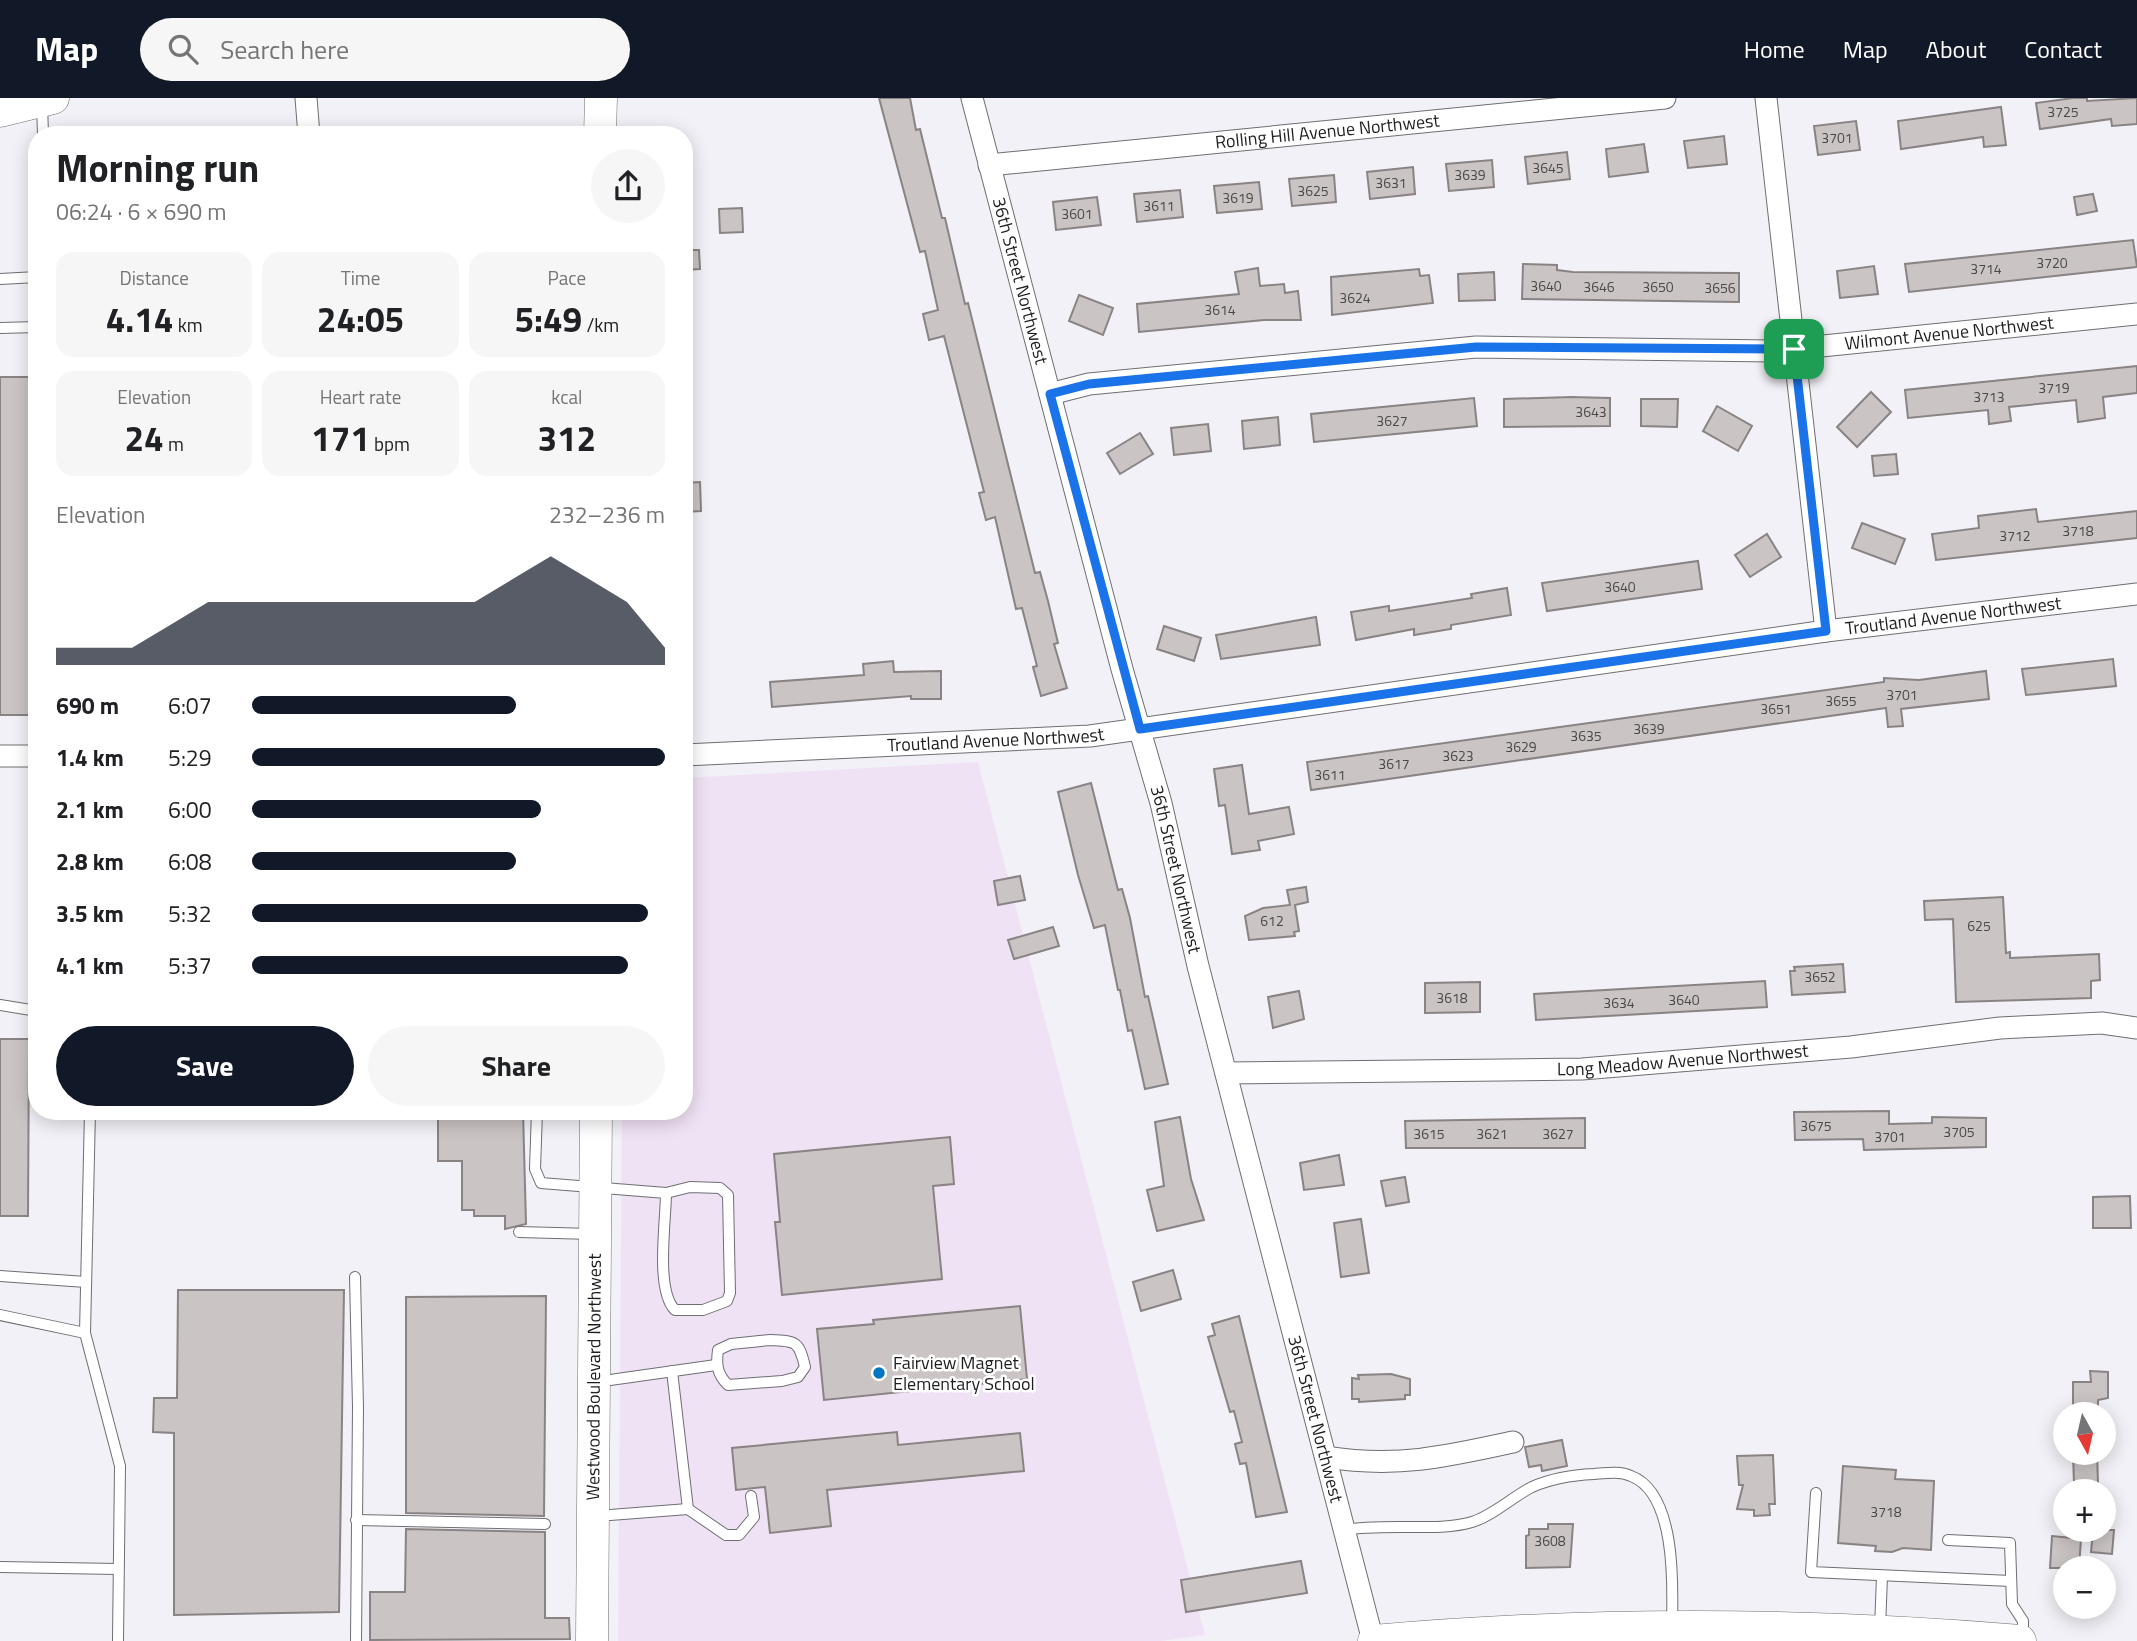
<!DOCTYPE html>
<meta charset="utf-8">
<style>
:root{--surface:#fff;--page:#f6f6f6;--text:#202124;--muted:#757577;--accent:#111827}
body{margin:0;font-family:"Titillium Web",sans-serif;background:var(--page);color:var(--text);height:100vh;display:flex;flex-direction:column;font-size:26px;white-space:nowrap}
*{box-sizing:border-box;margin:0}
p{font-size:23px;color:var(--muted)}
.icon{flex:none;width:38px;height:38px;fill:none;stroke:currentColor;stroke-width:2;stroke-linecap:round;stroke-linejoin:round}
.map{position:relative;flex:1;overflow:hidden}
.panel{position:absolute;left:28px;top:28px;width:665px;height:994px;display:flex;flex-direction:column;background:var(--surface);border-radius:28px;box-shadow:0 4px 18px #0003}
.panel>*{flex:none}
.needle{width:46px;rotate:172deg}
.buttons{position:absolute;left:2053px;top:1304px;display:grid;gap:14px}
.buttons a{display:grid;place-items:center;width:63px;height:63px;border-radius:50%;background:var(--surface);box-shadow:0 4px 18px #0003;font-size:35px}
.pin{position:absolute;display:grid;place-items:center;width:60px;height:60px;color:#fff;margin:-30px;border-radius:14px;box-shadow:0 4px 10px #0006}
.round{display:grid;place-items:center;flex:none;width:74px;height:74px;border-radius:37px;background:var(--page)}
.headline{display:flex;align-items:center;justify-content:space-between;height:119px;padding:0 28px}
h1{font-size:38px;font-weight:700;line-height:52px}
.stats{display:grid;grid-template-columns:repeat(3,1fr);gap:10px;height:119px;padding:7px 28px}
.stats div{display:grid;align-content:center;border-radius:18px;background:var(--page);text-align:center}
.stats b{font-size:35px;font-weight:700}
.stats small{font-size:19px;font-weight:400}
.stats p{font-size:19px}
.chart{height:196px;padding:14px 28px}
.chart p{display:flex;justify-content:space-between}
.chart svg{width:100%;height:126px;margin-top:7px;fill:var(--accent);opacity:.7}
.button{display:flex;gap:14px;margin-top:auto;padding:14px 28px}
.button a{flex:1;height:80px;border-radius:42px;background:var(--accent);color:#fff;font-size:28px;font-weight:700;line-height:80px;text-align:center}
.button a+a{background:var(--page);color:var(--text)}
ul{padding:0 28px;list-style:none;font-size:23px}
li{display:grid;grid-template-columns:112px 84px 1fr;align-items:center;height:52px}
li i{height:18px;border-radius:9px;background:var(--accent)}
header{display:flex;align-items:center;gap:42px;box-sizing:border-box;height:98px;padding:0 35px;background:var(--accent);color:#fff}
header strong{font-size:33px}
nav{display:flex;gap:38px;margin-inline-start:auto;font-size:24px}
.search{width:490px;height:63px;background:var(--page);display:flex;align-items:center;gap:18px;box-sizing:border-box;padding:0 24px;border-radius:38px;color:var(--muted);font-size:26px}
.map>svg:first-child{display:block}
.education{fill:#f0e2f5}
.building{fill:#cbc4c4;stroke:#8a8383;stroke-width:2}
.lines{fill:none;stroke-linecap:round;stroke-linejoin:round}
.lane-casing{stroke:#6e6e73;stroke-width:12}
.street-casing{stroke:#6e6e73;stroke-width:23}
.secondary-casing{stroke:#6e6e73;stroke-width:33}
.lane{stroke:#fff;stroke-width:10}
.street{stroke:#fff;stroke-width:21}
.secondary{stroke:#fff;stroke-width:32}
.route-casing{stroke:#fff;stroke-width:14}
.route{stroke:#1a73e8;stroke-width:9}
.poi-dot{fill:#0276c0;stroke:#fff;stroke-width:2.5}
.labels{text-anchor:middle;stroke-width:5;stroke-linejoin:round;paint-order:stroke}
.number-label{font-size:14px;fill:#494849}
.street-label{font-size:18px;fill:#1e1e20;stroke:#fff}
.poi-label{font-size:18px;fill:#1e1e20;stroke:#fff;text-anchor:start}
</style>
<header>
<strong>Map</strong>
<div class="search"><svg class="icon" aria-label="search" viewBox="0 0 24 24"><circle cx="10" cy="10" r="6"/><path d="M15 15l6 6"/></svg>Search here</div>
<nav><a>Home</a><a>Map</a><a>About</a><a>Contact</a></nav>
</header>
<div class="map">
<svg width="2137" height="1543" viewBox="0 0 2137 1543">
<rect width="100%" height="100%" fill="#f1f1f7"/>
<path class="education" d="M978 664 1205 1537 1160 1543H618L622 1013H684V680Z"/>
<g class="building">
<path d="M879 0H910L916 32 920 31 942 120H945L965 206 968 205 1035 475 1040 474 1048 503 1058 545 1054 546 1067 590 1041 598 1033 569 1037 568 1022 510 1016 511 995 419 986 422 979 395 984 394 944 238 929 242 923 216 938 212 925 153 920 154Z"/>
<path d="M2073 0H2087V3L2137 0V26L2112 28 2111 21 2040 31 2036 5Z"/>
<path d="M2001 9 2006 47 1984 49 1983 39 1901 51 1898 23Z"/>
<path d="M1856 23 1860 52 1818 57 1814 28Z"/>
<path d="M1724 38 1727 66 1688 70 1684 43Z"/>
<path d="M1644 46 1648 74 1609 79 1606 51Z"/>
<path d="M1567 54 1570 81 1528 86 1525 59Z"/>
<path d="M1492 62 1494 89 1449 93 1446 66Z"/>
<path d="M1413 69 1415 96 1370 101 1367 74Z"/>
<path d="M1334 77 1336 104 1292 108 1289 81Z"/>
<path d="M1259 84 1262 111 1217 115 1214 88Z"/>
<path d="M1180 92 1183 119 1137 124 1134 96Z"/>
<path d="M2093 96 2097 113 2077 117 2074 99Z"/>
<path d="M1097 99 1101 127 1056 132 1053 104Z"/>
<path d="M742 110 743 134 720 135 719 111Z"/>
<path d="M2133 142 2137 169 1909 194 1905 166Z"/>
<path d="M684 152H699L700 171 684 172Z"/>
<path d="M1523 166 1557 167V172L1573 174 1739 175V204L1522 201Z"/>
<path d="M1874 168 1878 196 1840 200 1837 173Z"/>
<path d="M1258 170 1260 188 1284 186 1285 195 1298 193 1301 222H1264L1139 234 1137 206 1239 196 1235 174Z"/>
<path d="M1419 171 1420 178 1429 177 1433 205 1332 217 1331 179Z"/>
<path d="M1494 174 1495 202 1459 203 1458 176Z"/>
<path d="M1079 197 1113 210 1103 237 1069 223Z"/>
<path d="M2137 268V295L2103 299 2105 320 2078 324 2076 302 2009 309 2011 323 1989 326 1988 312 1908 320 1905 292Z"/>
<rect x="0" y="279" width="37" height="338"/>
<path d="M1871 294 1891 314 1857 349 1837 329Z"/>
<path d="M1571 299 1610 300V328L1504 329V301Z"/>
<path d="M1474 300 1477 328 1314 344 1311 316Z"/>
<path d="M1641 301H1678L1677 329 1641 328Z"/>
<path d="M1717 308 1752 328 1738 353 1703 333Z"/>
<path d="M1278 319 1280 347 1244 351 1242 323Z"/>
<path d="M1208 326 1211 353 1174 357 1171 330Z"/>
<path d="M1140 335 1153 356 1120 376 1107 355Z"/>
<path d="M1896 356 1898 376 1874 378 1872 358Z"/>
<path d="M700 384 701 413 684 414V385Z"/>
<path d="M2036 411 2038 424 2137 413V440L1936 462 1932 436 1979 430 1978 418Z"/>
<path d="M1862 425 1905 441 1895 466 1852 450Z"/>
<path d="M1767 436 1781 459 1750 479 1735 457Z"/>
<path d="M1698 463 1702 491 1547 513 1542 485Z"/>
<path d="M1507 490 1511 517 1451 527V531L1414 537V531L1356 542 1351 514 1389 508V513L1472 500 1471 496Z"/>
<path d="M1316 519 1320 547 1221 561 1216 537Z"/>
<path d="M1164 528 1201 540 1194 563 1157 551Z"/>
<path d="M2113 561 2116 588 2026 597 2022 571Z"/>
<path d="M893 563 894 574 941 573V601H911V598L772 609 770 584 864 577 863 566Z"/>
<path d="M1986 573 1989 601 1901 611 1903 628 1888 629 1886 610 1311 692 1307 664 1884 584V580L1919 582Z"/>
<path d="M1242 667 1249 716 1289 709 1294 736 1258 743 1260 752 1232 756 1225 707 1219 708 1214 671Z"/>
<path d="M1091 685 1118 792 1122 791 1130 820 1145 899 1148 898 1168 986 1145 991 1132 932 1128 933 1120 892H1118L1105 827 1094 830 1078 777 1058 694Z"/>
<path d="M1020 778 1025 802 998 807 994 783Z"/>
<path d="M1306 789 1308 804 1295 807 1299 833 1294 834 1295 838 1249 842 1245 818 1263 810 1290 807 1287 792Z"/>
<path d="M2003 799 2006 855 2010 854V860L2099 856 2100 882 2091 883V900L1956 904 1953 821 1925 822 1924 803Z"/>
<path d="M1053 829 1059 848 1014 861 1008 842Z"/>
<path d="M1843 866 1845 894 1792 897 1790 873H1795L1794 869Z"/>
<path d="M1765 883 1767 909 1536 922 1534 896Z"/>
<path d="M1480 884V914L1425 915V885Z"/>
<path d="M1299 893 1304 921 1273 930 1268 899Z"/>
<path d="M0 941H29L28 1118H0Z"/>
<path d="M438 1013H523L526 1126 505 1131V1118H474V1112H462V1063H438Z"/>
<path d="M1889 1013V1026L1932 1025V1019L1986 1020V1049L1864 1052 1863 1041 1795 1042 1794 1014Z"/>
<path d="M1180 1019 1191 1081 1204 1122 1157 1133 1147 1092 1164 1088 1155 1024Z"/>
<path d="M1585 1020V1050H1406L1405 1023Z"/>
<path d="M950 1039 954 1086 933 1088 942 1181 782 1197 775 1124H780L774 1056Z"/>
<path d="M1339 1057 1344 1087 1304 1092 1300 1065Z"/>
<path d="M1405 1079 1409 1104 1386 1108 1381 1083Z"/>
<path d="M2130 1098 2131 1130H2093V1099Z"/>
<path d="M1361 1121 1369 1175 1341 1179 1334 1125Z"/>
<path d="M1173 1172 1181 1201 1141 1213 1133 1184Z"/>
<path d="M178 1192H344L339 1514 174 1517V1335L153 1334 154 1300H177Z"/>
<path d="M546 1198 544 1418 406 1415V1199Z"/>
<path d="M1020 1208 1027 1281 824 1302 817 1231 874 1226 873 1222Z"/>
<path d="M1239 1218 1287 1414 1256 1419 1246 1365 1240 1366 1235 1346 1242 1344 1234 1313 1230 1314 1208 1239 1215 1237 1212 1226Z"/>
<path d="M2090 1273 2108 1274V1300L2098 1302V1316H2073V1284H2091Z"/>
<path d="M1391 1276 1410 1281V1297H1405V1301L1359 1304V1301H1352V1280L1359 1281 1358 1277Z"/>
<path d="M897 1334 898 1347 1020 1335 1024 1373 827 1392 831 1428 770 1435 765 1389 736 1392 732 1350Z"/>
<path d="M1562 1342 1567 1368 1542 1373 1541 1367 1529 1369 1525 1349Z"/>
<path d="M2073 1354H2097L2098 1386H2074Z"/>
<path d="M1773 1357 1775 1406H1769L1770 1417 1754 1418V1412L1737 1411 1743 1387H1739L1737 1358Z"/>
<path d="M1843 1368 1896 1372 1895 1381 1934 1383 1931 1452 1903 1450 1892 1454 1875 1453 1876 1448 1838 1445Z"/>
<path d="M1548 1426H1573L1570 1469 1526 1470V1438L1529 1437V1431H1548Z"/>
<path d="M406 1431 545 1434V1520H569L570 1541 370 1542V1494H405Z"/>
<path d="M2093 1432H2114L2112 1456 2091 1454Z"/>
<path d="M2052 1438 2081 1441 2079 1470H2050Z"/>
<path d="M1301 1463 1307 1495 1186 1514 1181 1482Z"/>
</g>
<g class="lines">
<defs>
<g id="lane">
<path d="M42 5 43 37"/>
<path d="M0 181 37 179"/>
<path d="M0 230 37 229"/>
<path d="M0 907 37 913"/>
<path d="M90 1013 85 1235 120 1368 118 1543"/>
<path d="M537 1013 535 1071 541 1085 666 1095 690 1089 720 1090 728 1097 730 1195 727 1203 703 1212H675C655 1192 666 1123 666 1095"/>
<path d="M519 1134 592 1136"/>
<path d="M0 1178 86 1184"/>
<path d="M355 1179 358 1309 356 1543"/>
<path d="M0 1217 85 1235"/>
<path d="M770 1242C796 1243 799 1243 805 1269L798 1279 782 1283 728 1287C717 1276 716 1267 718 1252L731 1246Z"/>
<path d="M672 1273 688 1411 726 1437H739L754 1419 751 1398"/>
<path d="M596 1284 716 1267"/>
<path d="M1816 1395 1811 1474 2011 1483"/>
<path d="M597 1418 688 1411"/>
<path d="M356 1422 545 1426"/>
<path d="M1345 1432C1384 1425 1440 1434 1472 1424 1494 1417 1512 1399 1532 1389 1552 1380 1573 1377 1594 1376 1607 1375 1620 1373 1631 1378 1676 1395 1673 1487 1672 1525"/>
<path d="M1948 1442 2010 1445 2012 1506 2023 1523V1540"/>
<path d="M0 1469 118 1471"/>
<path d="M1880 1531 1882 1478"/>
</g>
<g id="street">
<path d="M306 0 309 37"/>
<path id="s1" d="M972 0 1122 571 1161 705 1198 868 1373 1543"/>
<path d="M1766 0 1826 533"/>
<path id="s2" d="M989 67 1665 0"/>
<path id="s3" d="M1050 296 1089 286 1476 249 1773 253 2137 216"/>
<path id="s4" d="M684 657 1090 638 1826 533 2137 496"/>
<path d="M0 658H37"/>
<path id="s5" d="M1226 975 1582 971 1851 949 2000 930 2102 925 2137 930"/>
<path d="M1326 1359C1396 1370 1445 1359 1513 1344"/>
</g>
<g id="secondary">
<path d="M0 13 53 0"/>
<path d="M600 37 601 0"/>
<path id="s6" d="M592 1543 596 1013"/>
<path d="M1374 1543C1589 1524 1805 1525 2020 1543"/>
</g>
</defs>
<use href="#lane" class="lane-casing"/>
<use href="#street" class="street-casing"/>
<use href="#secondary" class="secondary-casing"/>
<use href="#lane" class="lane"/>
<use href="#street" class="street"/>
<use href="#secondary" class="secondary"/>
</g>
<g class="lines">
<defs>
<path id="route" d="M1476 249 1794 251 1826 533 1140 631 1050 296 1089 286Z"/>
</defs>
<use href="#route" class="route-casing"/>
<use href="#route" class="route"/>
</g>
<circle class="poi-dot" cx="879" cy="1275" r="7"/>
<g class="labels">
<g class="number-label">
<text x="2063" y="19">3725</text>
<text x="1837" y="45">3701</text>
<text x="1548" y="75">3645</text>
<text x="1470" y="82">3639</text>
<text x="1391" y="90">3631</text>
<text x="1313" y="98">3625</text>
<text x="1238" y="105">3619</text>
<text x="1159" y="113">3611</text>
<text x="1077" y="121">3601</text>
<text x="2052" y="170">3720</text>
<text x="1986" y="176">3714</text>
<text x="1546" y="193">3640</text>
<text x="1599" y="194">3646</text>
<text x="1658" y="194">3650</text>
<text x="1720" y="195">3656</text>
<text x="1355" y="205">3624</text>
<text x="1220" y="217">3614</text>
<text x="2054" y="295">3719</text>
<text x="1989" y="304">3713</text>
<text x="1591" y="319">3643</text>
<text x="1392" y="328">3627</text>
<text x="2078" y="438">3718</text>
<text x="2015" y="443">3712</text>
<text x="1620" y="494">3640</text>
<text x="1902" y="602">3701</text>
<text x="1841" y="608">3655</text>
<text x="1776" y="616">3651</text>
<text x="1649" y="636">3639</text>
<text x="1586" y="643">3635</text>
<text x="1521" y="654">3629</text>
<text x="1458" y="663">3623</text>
<text x="1394" y="671">3617</text>
<text x="1330" y="682">3611</text>
<text x="1272" y="828">612</text>
<text x="1979" y="833">625</text>
<text x="1820" y="884">3652</text>
<text x="1452" y="905">3618</text>
<text x="1684" y="907">3640</text>
<text x="1619" y="910">3634</text>
<text x="1816" y="1033">3675</text>
<text x="1959" y="1039">3705</text>
<text x="1429" y="1041">3615</text>
<text x="1492" y="1041">3621</text>
<text x="1558" y="1041">3627</text>
<text x="1890" y="1044">3701</text>
<text x="1886" y="1419">3718</text>
<text x="1550" y="1448">3608</text>
</g>
<g class="street-label">
<text dy="6" stroke="none"><textPath href="#s2" startOffset="340">Rolling Hill Avenue Northwest</textPath></text>
<text dy="6" stroke="none"><textPath href="#s1" startOffset="189">36th Street Northwest</textPath></text>
<text dy="6" stroke="none"><textPath href="#s3" startOffset="903">Wilmont Avenue Northwest</textPath></text>
<text dy="6" stroke="none"><textPath href="#s4" startOffset="1278">Troutland Avenue Northwest</textPath></text>
<text dy="6" stroke="none"><textPath href="#s4" startOffset="312">Troutland Avenue Northwest</textPath></text>
<text dy="6" stroke="none"><textPath href="#s1" startOffset="798">36th Street Northwest</textPath></text>
<text dy="6" stroke="none"><textPath href="#s5" startOffset="457">Long Meadow Avenue Northwest</textPath></text>
<text dy="6" stroke="none"><textPath href="#s6" startOffset="264">Westwood Boulevard Northwest</textPath></text>
<text dy="6" stroke="none"><textPath href="#s1" startOffset="1365">36th Street Northwest</textPath></text>
</g>
<g class="poi-label">
<text x="893" y="1271">Fairview Magnet<tspan x="893" dy="21">Elementary School</tspan></text>
</g>
</g>
</svg>
<div class="buttons">
<a><svg class="needle" viewBox="-14 -14 28 28"><path d="M0-13l5 13h-10z" fill="#e53935"/><path d="M0 13l5-13h-10z" fill="#757577"/></svg></a>
<a>+</a>
<a>−</a>
</div>
<div class="pin" style="left:1794px;top:251px;background:#1e9e55"><svg class="icon" aria-label="arrive" viewBox="0 0 24 24"><path d="M6 21V4h12l-3 4 3 4H6"/></svg></div>
<section class="panel">
<div class="headline"><div><h1>Morning run</h1><p>06:24 · 6 × 690 m</p></div><a class="round"><svg class="icon" aria-label="share" viewBox="0 0 24 24"><path d="M12 15V3M7 8l5-5 5 5M5 13v7h14v-7"/></svg></a></div>
<div class="stats">
<div><p>Distance</p><b>4.14<small> km</small></b></div>
<div><p>Time</p><b>24:05</b></div>
<div><p>Pace</p><b>5:49<small> /km</small></b></div>
</div>
<div class="stats">
<div><p>Elevation</p><b>24<small> m</small></b></div>
<div><p>Heart rate</p><b>171<small> bpm</small></b></div>
<div><p>kcal</p><b>312</b></div>
</div>
<div class="chart"><p><span>Elevation</span>232–236 m</p>
<svg viewBox="0 0 160 44" preserveAspectRatio="none"><path d="M0 44V38L10 38L20 38L30 30L40 22L50 22L60 22L70 22L80 22L90 22L100 22L110 22L120 14L130 6L140 14L150 22L160 38V44z"/></svg>
</div>
<ul>
<li><b>690 m</b>6:07<i style="width:64%"></i></li>
<li><b>1.4 km</b>5:29<i style="width:100%"></i></li>
<li><b>2.1 km</b>6:00<i style="width:70%"></i></li>
<li><b>2.8 km</b>6:08<i style="width:64%"></i></li>
<li><b>3.5 km</b>5:32<i style="width:96%"></i></li>
<li><b>4.1 km</b>5:37<i style="width:91%"></i></li>
</ul>
<div class="button"><a>Save</a><a>Share</a></div>
</section>
</div>
